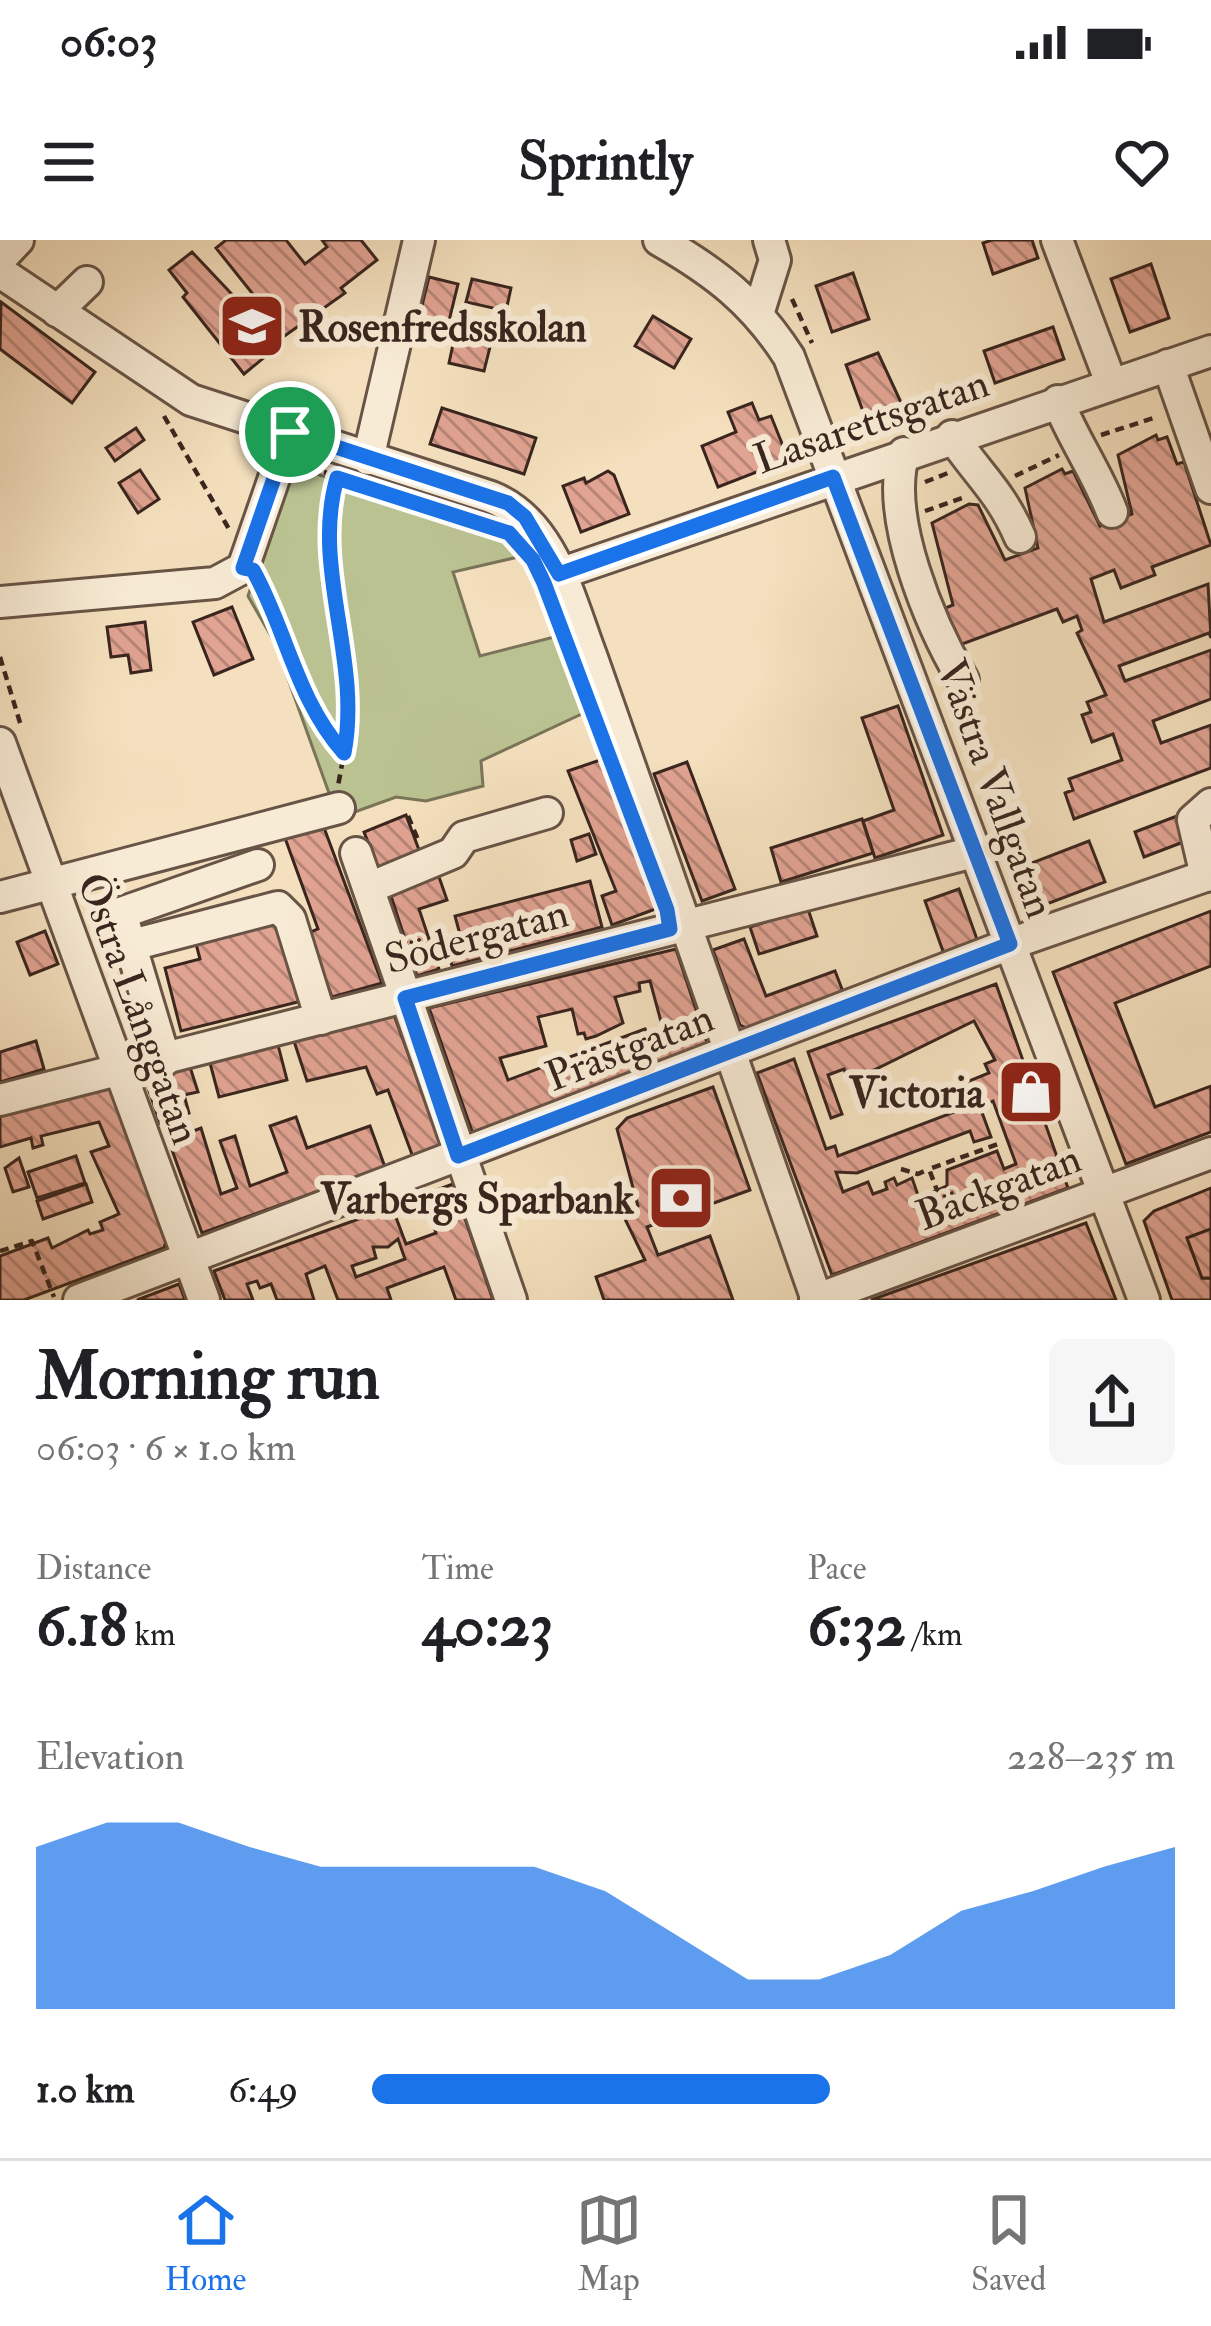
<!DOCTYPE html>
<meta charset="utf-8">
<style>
:root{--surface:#fff;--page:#f6f6f6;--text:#202124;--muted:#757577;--line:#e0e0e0;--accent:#1a73e8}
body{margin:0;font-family:"IM FELL Double Pica",serif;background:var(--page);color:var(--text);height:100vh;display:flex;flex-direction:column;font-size:45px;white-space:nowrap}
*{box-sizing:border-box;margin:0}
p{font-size:39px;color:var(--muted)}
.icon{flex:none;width:66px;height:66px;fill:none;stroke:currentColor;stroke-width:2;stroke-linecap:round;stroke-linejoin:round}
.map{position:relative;height:1060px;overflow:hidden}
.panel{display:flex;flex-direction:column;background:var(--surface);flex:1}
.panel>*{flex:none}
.pin{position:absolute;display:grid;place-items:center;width:102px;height:102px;color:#fff;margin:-51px;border:6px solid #fff;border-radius:50%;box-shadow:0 3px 12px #0007}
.round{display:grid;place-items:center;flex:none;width:126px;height:126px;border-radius:18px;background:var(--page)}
.overview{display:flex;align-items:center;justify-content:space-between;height:204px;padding:0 36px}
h1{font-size:66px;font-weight:700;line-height:90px}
.stats{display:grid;grid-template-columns:repeat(3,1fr);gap:18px;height:204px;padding:12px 36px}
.stats div{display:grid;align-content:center}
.stats b{font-size:60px;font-weight:700}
.stats small{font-size:33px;font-weight:400}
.stats p{font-size:33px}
.chart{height:336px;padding:24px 36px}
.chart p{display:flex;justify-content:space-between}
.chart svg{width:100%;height:216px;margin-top:12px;fill:var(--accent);opacity:.7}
ul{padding:0 36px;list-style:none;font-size:39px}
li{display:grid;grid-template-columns:192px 144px 1fr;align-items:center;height:90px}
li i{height:30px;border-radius:15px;background:var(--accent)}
.status{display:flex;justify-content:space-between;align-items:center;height:84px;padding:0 60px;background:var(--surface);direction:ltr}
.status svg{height:33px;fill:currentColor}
header{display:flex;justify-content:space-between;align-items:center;height:156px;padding:0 36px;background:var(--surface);font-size:54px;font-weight:700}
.tabs{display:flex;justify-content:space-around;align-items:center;height:168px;border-top:3px solid var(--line);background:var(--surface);font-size:33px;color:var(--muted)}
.tabs a{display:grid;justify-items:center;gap:6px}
.tabs .current{color:var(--accent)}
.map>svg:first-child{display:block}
.park{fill:#bbc292;stroke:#7a7458;stroke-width:3}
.building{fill:url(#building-back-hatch);stroke:#39251e;stroke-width:3;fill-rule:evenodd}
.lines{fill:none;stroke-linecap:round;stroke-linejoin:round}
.minor-casing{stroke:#685446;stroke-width:36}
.path{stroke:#39251e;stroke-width:4.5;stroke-dasharray:9 6;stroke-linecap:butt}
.minor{stroke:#f8ebd5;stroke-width:30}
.route-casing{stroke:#fff;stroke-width:24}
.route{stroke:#1a73e8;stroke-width:15}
.labels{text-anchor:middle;stroke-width:12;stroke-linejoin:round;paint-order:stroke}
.poi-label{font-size:42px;font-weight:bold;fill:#39251e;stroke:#f8ebd5;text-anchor:end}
.street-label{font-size:42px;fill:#39251e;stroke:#f8ebd5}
</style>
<div class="status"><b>06:03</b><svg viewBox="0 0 49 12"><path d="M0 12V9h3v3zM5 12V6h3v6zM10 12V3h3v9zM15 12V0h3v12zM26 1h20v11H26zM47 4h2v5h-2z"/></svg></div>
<header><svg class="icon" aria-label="menu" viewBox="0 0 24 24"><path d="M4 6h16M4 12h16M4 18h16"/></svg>Sprintly<svg class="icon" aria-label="heart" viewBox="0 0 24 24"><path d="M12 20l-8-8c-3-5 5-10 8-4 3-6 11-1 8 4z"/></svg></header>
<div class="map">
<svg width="1211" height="1060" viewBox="0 0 1211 1060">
<defs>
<pattern id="building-back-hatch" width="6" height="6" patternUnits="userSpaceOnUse" patternTransform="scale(3)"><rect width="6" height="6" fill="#e1a392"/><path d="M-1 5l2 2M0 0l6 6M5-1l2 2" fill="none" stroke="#b78577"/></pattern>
</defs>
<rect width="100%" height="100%" fill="#f4e0be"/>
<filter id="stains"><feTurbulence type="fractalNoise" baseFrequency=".00167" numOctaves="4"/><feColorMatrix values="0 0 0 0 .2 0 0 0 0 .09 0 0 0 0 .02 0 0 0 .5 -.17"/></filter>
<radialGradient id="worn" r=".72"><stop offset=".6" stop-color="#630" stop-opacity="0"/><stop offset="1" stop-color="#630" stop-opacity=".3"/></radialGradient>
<path class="park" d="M308 231 439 275C465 298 493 281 527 315L453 332 480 416 558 396 588 471 481 521 483 546 426 561 396 557 338 578 275 403 248 356 282 252 292 238Z"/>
<g class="building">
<path d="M226 0H286L305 24 327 7 322 0H361L377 20 341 48 345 53 262 112 266 116 244 134 183 57 187 53 169 30 192 12 244 67 256 58 216 8Z"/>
<path d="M992 0H1032L1038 18 993 34 983 3Z"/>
<path d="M1151 24 1169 78 1130 92 1111 39Z"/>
<path d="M853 33 869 79 832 92 816 46Z"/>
<path d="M429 37 458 44 446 93 417 86Z"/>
<path d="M472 39 511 48 506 71 466 62Z"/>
<path d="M1 62 95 132 72 163 0 109Z"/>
<path d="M653 76 691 99 674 128 635 106Z"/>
<path d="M1053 87 1064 119 995 143 984 111Z"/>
<path d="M455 95 491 103 484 131 449 123Z"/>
<path d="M878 113 905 171 868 185 846 125Z"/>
<path d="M752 163 759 180 771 176 785 211 777 224 718 247 702 206 736 192 728 172Z"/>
<path d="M442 168 536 198 524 234 430 204Z"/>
<path d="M136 188 144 200 115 221 106 208Z"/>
<path d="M1156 195 1158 200 1167 197 1177 224 1184 222 1211 305 1152 327 1155 335 1121 348 1114 330 1091 339 1104 382 1208 344 1211 398 1209 393 1119 426 1125 441 1211 410V459L1153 481 1161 503 1211 485V528L1074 579 1065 553 1073 550 1069 539 1122 520 1113 494 1092 502 1082 475 1091 472 1087 462 1106 455 1077 393 1082 390 1077 376 1063 382 1057 369 954 407 940 370 953 365 932 283 969 264 978 265 1005 320 1038 308 1025 248 1062 229 1065 234 1073 231 1100 286 1132 274 1118 215Z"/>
<path d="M140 230 159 259 138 273 119 243Z"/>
<path d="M608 231 614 235 629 274 581 292 563 246 584 238 586 243Z"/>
<path d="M232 367 253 419 214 435 193 382Z"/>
<path d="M145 382 151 430 131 433 128 415 111 417 107 387Z"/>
<path d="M898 466 943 595 875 618 863 581 894 570 862 478Z"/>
<path d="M606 518 658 668 612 685 602 656 616 651 568 531Z"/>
<path d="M687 522 735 649 702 661 654 534Z"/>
<path d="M406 575 422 618 381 634 364 592Z"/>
<path d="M1177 576 1186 601 1144 617 1135 592Z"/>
<path d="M320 577 382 743 332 757 308 693 318 689 281 587Z"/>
<path d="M862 579 873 613 781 642 771 608Z"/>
<path d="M589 594 596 614 577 621 571 600Z"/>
<path d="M1089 601 1105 642 1044 665 1029 624Z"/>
<path d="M438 634 447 660 419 669 439 729 417 736 389 650Z"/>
<path d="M590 641 602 687 452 726 447 706 462 702 455 676Z"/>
<path d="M959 649 978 702 944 714 925 661Z"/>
<path d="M808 669 817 696 759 714 750 687Z"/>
<path d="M1211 671V726L1115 763 1155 867 1211 846V892L1126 924 1053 732Z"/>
<path d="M266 678 285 690 302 761 181 791 165 728 200 719 194 696Z"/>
<path d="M45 691 58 724 30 735 17 702Z"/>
<path d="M744 699 766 756 835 731 847 762 760 794 740 785 713 710Z"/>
<path d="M676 709 710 812 474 897 429 768ZM650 741 663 789 658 796 650 799 645 789 508 840 500 818 546 806 538 777 572 769 578 794 584 793 586 799 596 796 623 783 615 757 640 751 639 743Z"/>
<path d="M996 744 1068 948 832 1035 757 833 794 819 826 909 835 906 838 916 973 865 964 843 989 833 985 824 995 820 974 781 874 830 847 837 844 829 828 835 842 874 831 878 808 812ZM993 861 1016 924 1004 929 997 911 947 930V946L919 958 912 938 897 945 894 938 885 942 887 949 873 954 868 942 843 952 836 932 857 933 970 891 974 902 991 897 980 867Z"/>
<path d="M394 775 442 906 413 917 388 850 377 854 366 827 307 841 294 801Z"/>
<path d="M36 801 44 829 0 842V812Z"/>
<path d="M278 805 287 840 219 857 210 823Z"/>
<path d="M190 827 198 852 184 855 189 873 160 883 147 845 152 838Z"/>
<path d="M110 847 166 1001 164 1008 24 1060H0V1016L48 998 52 1008 88 990 90 994 103 990 100 982 119 974 91 912 109 906 99 882 41 896 43 905 33 908 31 898 0 907V876Z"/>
<path d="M713 847 750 950 647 987 658 1015 710 996 733 1060H604L596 1037 645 1020 625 979 638 966 617 889 627 878Z"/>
<path d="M296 877 307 908 370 886 385 927 202 993 164 888 186 880 191 892 201 888 221 954 237 948 220 901 235 896 250 946 287 932 270 886Z"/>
<path d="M76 916 85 943 37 958 28 932Z"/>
<path d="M19 918 29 947 13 952 5 928Z"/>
<path d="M86 944 92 962 43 979 37 961Z"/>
<path d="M453 944 493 1060H456L444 1027 387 1048 391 1060H338L325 1026 306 1034 314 1060H277L271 1044 260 1048 257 1041 247 1044 253 1060H225L214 1031 392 967 406 1004 436 993 423 955ZM398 999 405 1019 356 1037 352 1026 376 1018 373 1007H388Z"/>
<path d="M1211 948V989L1187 998 1202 1038H1211V1060H1172L1144 981 1154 971Z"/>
<path d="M1086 983 1116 1060H871Z"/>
<path d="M1211 989V1038H1202L1187 998Z"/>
<path d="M179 1044 185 1060H137Z"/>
</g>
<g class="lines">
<defs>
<g id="minor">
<path d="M659 0C715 32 754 62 789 117L1144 1060"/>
<path d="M1057 0 1111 143"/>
<path d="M0 19 18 0"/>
<path d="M0 32 191 160 491 257C553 281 570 361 592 418L817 1060"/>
<path d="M57 71 87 42"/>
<path d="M759 71 775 20 769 0"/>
<path d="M1168 125 1211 248"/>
<path d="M1058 161C1074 201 1097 232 1112 272"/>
<path d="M952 196C979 236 1000 251 1020 297"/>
<path d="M904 213C884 276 930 384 963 440"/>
<path d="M368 219 419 0"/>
<path d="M559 334 1211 111"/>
<path d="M0 362 215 343 243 328 290 192"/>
<path d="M0 503 204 1060"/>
<path d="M356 613 511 1060"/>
<path d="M1206 636 1193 580 1211 564"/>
<path d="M369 648 453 613 464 597 547 573"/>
<path d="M0 657 339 568"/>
<path d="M128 706 278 667 290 679 321 779"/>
<path d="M165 820 121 673 258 625"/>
<path d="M0 860 974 612"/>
<path d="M79 1060 1010 704 1211 634"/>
<path d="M815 1060 1211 913"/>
</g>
</defs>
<use href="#minor" class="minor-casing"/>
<g class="path">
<path d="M792 59 812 103"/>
<path d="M164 176 229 289"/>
<path d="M1101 195 1157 177"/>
<path d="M324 232 461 277"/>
<path d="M1015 236 1059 215"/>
<path d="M337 238 327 287 351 475 338 546"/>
<path d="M925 242 948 233"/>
<path d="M925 271 965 257"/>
<path d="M259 342 301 450 344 513"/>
<path d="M0 417 21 486"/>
<path d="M408 576 419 602"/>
<path d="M901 929 918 934 929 929"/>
<path d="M949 982 929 929 1001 903"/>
<path d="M0 1011 32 1001 54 1057"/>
</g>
<use href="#minor" class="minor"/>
</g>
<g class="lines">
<defs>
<path id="route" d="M290 192 508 263 525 277 559 334 833 237 1010 704 458 916 405 758 670 689 667 670 544 343 533 320 509 293 337 238C311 328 362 420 344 513 296 459 287 391 253 330L243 328Z"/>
</defs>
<use href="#route" class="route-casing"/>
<use href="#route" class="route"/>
</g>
<defs>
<symbol id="school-square" viewBox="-11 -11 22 22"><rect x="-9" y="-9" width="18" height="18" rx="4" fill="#8f2418" stroke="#f8ebd5"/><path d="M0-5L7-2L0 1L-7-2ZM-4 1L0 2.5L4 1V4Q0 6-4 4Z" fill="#fff"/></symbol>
<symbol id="shop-square" viewBox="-11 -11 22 22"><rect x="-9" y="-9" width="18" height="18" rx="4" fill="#8f2418" stroke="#f8ebd5"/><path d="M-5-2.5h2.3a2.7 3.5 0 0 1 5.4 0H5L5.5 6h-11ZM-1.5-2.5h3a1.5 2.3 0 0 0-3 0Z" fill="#fff"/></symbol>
<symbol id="bank-square" viewBox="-11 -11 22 22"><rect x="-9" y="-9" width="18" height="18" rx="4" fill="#8f2418" stroke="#f8ebd5"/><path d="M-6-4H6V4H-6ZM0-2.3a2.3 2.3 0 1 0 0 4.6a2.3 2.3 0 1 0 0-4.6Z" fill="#fff"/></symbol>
</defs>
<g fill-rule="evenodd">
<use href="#school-square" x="214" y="48" width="76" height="76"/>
<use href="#shop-square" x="993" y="814" width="76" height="76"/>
<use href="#bank-square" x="643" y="920" width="76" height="76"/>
</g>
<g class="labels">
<g class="poi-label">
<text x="298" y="101" text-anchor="start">Rosenfredsskolan</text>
<text x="984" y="867">Victoria</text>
<text x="634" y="973">Varbergs Sparbank</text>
</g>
<g class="street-label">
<text transform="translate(871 180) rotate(-19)" y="15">Lasarettsgatan</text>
<text transform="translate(997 548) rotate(70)" y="15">Västra Vallgatan</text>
<text transform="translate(476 695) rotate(-15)" y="15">Södergatan</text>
<text transform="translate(140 768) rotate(70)" y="15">Östra Långgatan</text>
<text transform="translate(629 806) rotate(-21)" y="15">Prästgatan</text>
<text transform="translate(998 946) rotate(-21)" y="15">Bäckgatan</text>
</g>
</g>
<rect width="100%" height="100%" filter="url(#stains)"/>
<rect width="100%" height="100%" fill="url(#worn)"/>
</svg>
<div class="pin" style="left:290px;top:192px;background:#1e9e55"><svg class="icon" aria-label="arrive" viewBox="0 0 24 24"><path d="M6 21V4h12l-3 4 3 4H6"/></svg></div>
</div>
<section class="panel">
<div class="overview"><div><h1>Morning run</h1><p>06:03 · 6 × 1.0 km</p></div><a class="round"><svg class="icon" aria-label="share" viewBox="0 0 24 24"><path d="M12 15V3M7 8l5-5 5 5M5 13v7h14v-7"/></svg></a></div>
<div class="stats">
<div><p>Distance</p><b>6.18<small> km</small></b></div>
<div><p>Time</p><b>40:23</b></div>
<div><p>Pace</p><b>6:32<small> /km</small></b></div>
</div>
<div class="chart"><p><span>Elevation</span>228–235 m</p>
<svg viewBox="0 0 160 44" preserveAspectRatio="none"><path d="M0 44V11L10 6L20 6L30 11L40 15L50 15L60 15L70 15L80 20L90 29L100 38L110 38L120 33L130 24L140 20L150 15L160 11V44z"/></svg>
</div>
<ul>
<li><b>1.0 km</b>6:49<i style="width:57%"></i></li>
</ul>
</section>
<nav class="tabs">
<a class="current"><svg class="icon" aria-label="home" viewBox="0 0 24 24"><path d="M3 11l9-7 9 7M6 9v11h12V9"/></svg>Home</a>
<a><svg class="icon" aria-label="map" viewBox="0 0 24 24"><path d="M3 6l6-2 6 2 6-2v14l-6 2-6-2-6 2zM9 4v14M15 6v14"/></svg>Map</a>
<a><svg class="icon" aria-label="saved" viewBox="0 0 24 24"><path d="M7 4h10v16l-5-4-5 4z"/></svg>Saved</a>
</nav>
